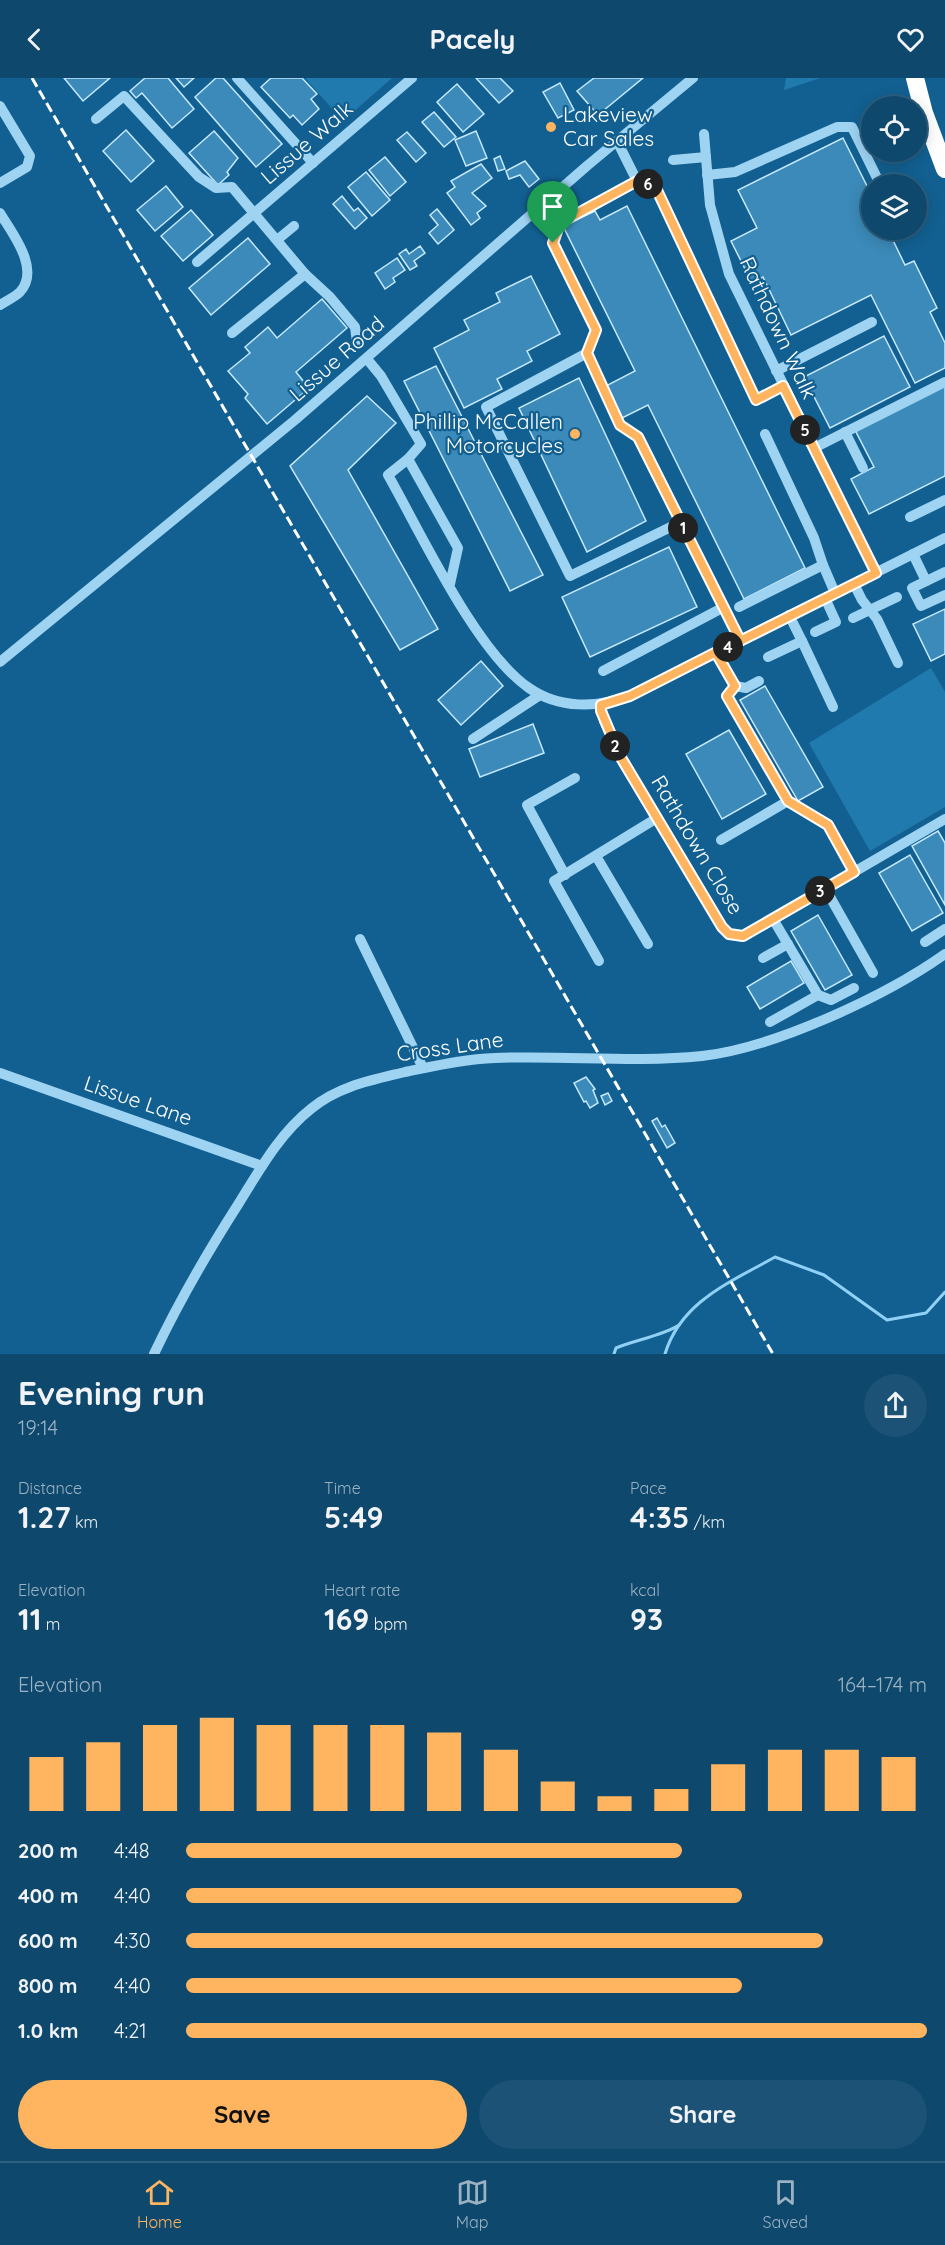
<!DOCTYPE html>
<meta charset="utf-8">
<style>
:root{--surface:#0e486d;--page:#1c5275;--text:#f1f3f6;--muted:#9bb2c2;--line:#2e6080;--accent:#ffb45f}
body{margin:0;font-family:Quicksand,sans-serif;background:var(--page);color:var(--text);height:100vh;display:flex;flex-direction:column;font-size:22px;white-space:nowrap}
*{box-sizing:border-box;margin:0}
p{font-size:20px;color:var(--muted)}
.icon{flex:none;width:33px;height:33px;fill:none;stroke:currentColor;stroke-width:2;stroke-linecap:round;stroke-linejoin:round}
.map{position:relative;height:1276px;overflow:hidden}
.panel{display:flex;flex-direction:column;background:var(--surface);flex:1}
.panel>*{flex:none}
.tools{position:absolute;left:861px;top:18px;display:grid;gap:12px}
.tools a{display:grid;place-items:center;width:66px;height:66px;border-radius:50%;background:var(--surface);box-shadow:0 3px 15px #0003,0 0 0 2px var(--line);font-size:30px}
.pin{position:absolute;display:grid;place-items:center;width:51px;height:51px;color:#fff;margin:-62px -26px;border-radius:50% 50% 50% 0;rotate:-45deg;box-shadow:0 0 6px #0007}
.pin .icon{rotate:45deg}
.km{position:absolute;width:30px;height:30px;margin:-15px;border-radius:50%;background:#222;color:#fff;font-size:16px;line-height:30px;text-align:center}
.round{display:grid;place-items:center;flex:none;width:63px;height:63px;border-radius:32px;background:var(--page)}
.headline{display:flex;align-items:center;justify-content:space-between;height:102px;padding:0 18px}
h1{font-size:33px;font-weight:800;line-height:45px}
.metrics{display:grid;grid-template-columns:repeat(3,1fr);gap:9px;height:102px;padding:6px 18px}
.metrics div{display:grid;align-content:center}
.metrics b{font-size:30px;font-weight:800}
.metrics small{font-size:16px;font-weight:400}
.metrics p{font-size:16px}
.chart{height:168px;padding:12px 18px}
.chart p{display:flex;justify-content:space-between}
.chart svg{width:100%;height:108px;margin-top:6px;stroke:var(--accent);stroke-width:6}
.action{display:flex;gap:12px;margin-top:auto;padding:12px 18px}
.action a{flex:1;height:69px;border-radius:36px;background:var(--accent);color:#111;font-size:24px;font-weight:800;line-height:69px;text-align:center}
.action a+a{background:var(--page);color:var(--text)}
ul{padding:0 18px;list-style:none;font-size:20px}
li{display:grid;grid-template-columns:96px 72px 1fr;align-items:center;height:45px}
li i{height:15px;border-radius:8px;background:var(--accent)}
header{display:flex;justify-content:space-between;align-items:center;height:78px;padding:0 18px;background:var(--surface);font-size:27px;font-weight:800}
.menu{display:flex;justify-content:space-around;align-items:center;height:84px;border-top:2px solid var(--line);background:var(--surface);font-size:16px;color:var(--muted)}
.menu a{display:grid;justify-items:center;gap:3px}
.menu .active{color:var(--accent)}
.map>svg:first-child{display:block}
.green{fill:#217aae}
.lines{fill:none;stroke-linecap:round;stroke-linejoin:round}
.stream{stroke:#90d1f5;stroke-width:3}
.building{fill:#3b8ab9;stroke:#c5e8fd;stroke-width:1.5}
.minor{stroke:#9ed3f2;stroke-width:10}
.highway{stroke:#fff;stroke-width:18}
.rail{stroke:#fff;stroke-width:3;stroke-dasharray:10 4.5;stroke-linecap:butt}
.route-casing{stroke:#fff;stroke-width:12}
.route{stroke:#ffb45f;stroke-width:8}
.poi-dot{fill:#ffb45f;stroke:#126091;stroke-width:2}
.labels{text-anchor:middle;stroke-width:4.5;stroke-linejoin:round;paint-order:stroke}
.poi-label{font-size:21px;fill:#fff;stroke:#126091;text-anchor:start}
.street-label{font-size:21px;fill:#fff;stroke:#126091}
</style>
<header><svg class="icon" aria-label="back" viewBox="0 0 24 24"><path d="M15 5l-7 7 7 7"/></svg>Pacely<svg class="icon" aria-label="heart" viewBox="0 0 24 24"><path d="M12 20l-8-8c-3-5 5-10 8-4 3-6 11-1 8 4z"/></svg></header>
<div class="map">
<svg width="945" height="1276" viewBox="0 0 945 1276">
<rect width="100%" height="100%" fill="#126091"/>
<g class="green">
<path d="M305 0H392L343 43Z"/>
<path d="M786 0H820L784 12Z"/>
<path d="M931 590 945 614V729L870 773 809 665Z"/>
</g>
<g class="lines">
<g class="stream">
<path d="M614 1276 616 1270C635 1262 665 1257 679 1247"/>
<path d="M665 1276C681 1223 731 1204 775 1179L824 1197 887 1242 926 1235 945 1214"/>
</g>
</g>
<g class="building">
<path d="M64 0H110L83 23Z"/>
<path d="M145 0H168L194 31 172 50 142 15 136 20 130 13Z"/>
<path d="M176 0H194L184 9Z"/>
<path d="M216 0H223L282 66 256 89 195 19Z"/>
<path d="M271 0H302L317 16 311 21 319 31 302 47 293 37 290 40 261 9Z"/>
<path d="M476 0H500L513 13 499 25Z"/>
<path d="M594 0H643L598 37 577 13Z"/>
<path d="M560 5 574 32 558 40 543 14Z"/>
<path d="M457 6 484 36 463 54 437 24Z"/>
<path d="M434 34 456 59 444 69 422 44Z"/>
<path d="M126 52 154 83 131 104 103 73Z"/>
<path d="M214 53 238 80 227 94 229 97 218 107 189 75Z"/>
<path d="M476 53 487 80 466 88 455 62Z"/>
<path d="M407 54 426 75 416 84 397 62Z"/>
<path d="M843 60 872 118V152H888L905 187 914 183 937 230 930 234 945 265V290L915 305 871 217 791 257 763 199 752 205 731 163 757 150 738 112Z"/>
<path d="M500 78 505 91 498 93 494 81Z"/>
<path d="M385 79 406 104 390 118 369 92Z"/>
<path d="M525 83 539 101 529 109 520 97 509 101 506 93Z"/>
<path d="M481 86 492 100 472 115 486 128 477 135 480 140 471 147 447 115 455 109 451 103Z"/>
<path d="M366 94 390 122 372 138 348 109Z"/>
<path d="M166 108 183 129 155 153 137 132Z"/>
<path d="M342 118 354 133 358 130 367 140 355 151 333 126Z"/>
<path d="M627 128 805 490 744 521 648 327 618 342 602 310 635 293 563 148 595 133 600 142Z"/>
<path d="M437 131 454 152 438 166 429 155 438 147 430 137Z"/>
<path d="M191 132 213 157 183 183 161 158Z"/>
<path d="M248 160 270 186 211 237 189 210Z"/>
<path d="M420 168 425 175 414 183 417 188 410 192 399 176 406 171 409 176Z"/>
<path d="M397 180 405 192 393 200 395 204 385 211 375 195Z"/>
<path d="M531 198 560 256 527 273 532 283 497 301 502 311 464 330 434 270 469 252 464 242 500 224 496 215Z"/>
<path d="M322 221 347 250 296 294 309 310 267 346 245 320 248 316 228 293 250 275 245 269 268 249 277 260Z"/>
<path d="M884 258 910 309 830 350 804 299Z"/>
<path d="M436 288 543 497 510 513 404 303Z"/>
<path d="M579 300 646 443 587 474 519 330Z"/>
<path d="M945 307V398L869 436 851 401 874 389 855 352Z"/>
<path d="M367 318 396 345 348 392 438 551 400 572 290 388Z"/>
<path d="M669 469 697 529 590 579 562 519Z"/>
<path d="M945 531V576L931 583 913 546Z"/>
<path d="M481 583 503 608 461 647 438 622Z"/>
<path d="M765 608 823 709 798 723 740 622Z"/>
<path d="M533 646 544 675 480 699 469 671Z"/>
<path d="M729 652 766 716 722 741 686 676Z"/>
<path d="M938 753 945 765V827L912 768Z"/>
<path d="M910 777 943 835 912 853 879 795Z"/>
<path d="M818 837 852 897 825 912 791 853Z"/>
<path d="M791 883 804 905 760 931 747 909Z"/>
<path d="M586 999 595 1011 593 1012 598 1025 590 1030 586 1023 584 1024 574 1005Z"/>
<path d="M608 1015 612 1023 605 1027 601 1018Z"/>
<path d="M657 1040 662 1049 665 1047 675 1065 667 1070 652 1043Z"/>
</g>
<g class="lines">
<g class="minor">
<path d="M237 0 313 85"/>
<path d="M0 28 30 78 27 89 0 105"/>
<path d="M96 41 124 18 199 99 216 110 232 109 305 196 330 219 355 249 357 265"/>
<path d="M704 56 710 127 729 196 876 495"/>
<path d="M617 63 637 103 655 108 756 322 784 308"/>
<path d="M673 82 706 79"/>
<path d="M707 97 735 94 837 49H852L880 106"/>
<path d="M0 135C12 155 41 191 20 214 15 219 6 223 0 227"/>
<path d="M277 162 294 148"/>
<path d="M197 184 412 0"/>
<path d="M232 255 305 196"/>
<path d="M587 275 596 252 553 165 560 145 637 103"/>
<path d="M367 281 381 298 421 366 408 381"/>
<path d="M776 293 872 244"/>
<path d="M845 354 863 390"/>
<path d="M814 370 945 304"/>
<path d="M910 439 945 422"/>
<path d="M681 444 570 498 486 329 587 275 620 347 638 359 740 562"/>
<path d="M913 476 926 503"/>
<path d="M823 487 835 515"/>
<path d="M945 494 912 510 921 528 945 517"/>
<path d="M450 506 458 470 408 381 388 397C421 455 476 574 529 610 559 631 597 630 630 618L945 460"/>
<path d="M854 506 862 522 877 541 898 585"/>
<path d="M739 529 823 487 814 460 765 356"/>
<path d="M853 540 897 519"/>
<path d="M815 554 836 544 825 520"/>
<path d="M802 563 833 629"/>
<path d="M716 575 735 608 727 618 788 723 828 747 854 794"/>
<path d="M768 579 802 563 789 537"/>
<path d="M0 584 295 342 588 87 693 0"/>
<path d="M603 593 724 529"/>
<path d="M735 608 746 610 759 603"/>
<path d="M601 627 604 643 620 678 722 849C731 859 739 860 751 854L945 741"/>
<path d="M473 661 540 617"/>
<path d="M721 762 788 723"/>
<path d="M596 778 648 866"/>
<path d="M565 797 527 727 575 700"/>
<path d="M825 810 873 895"/>
<path d="M360 861 423 990"/>
<path d="M925 864 945 851"/>
<path d="M763 880 788 866"/>
<path d="M599 883 554 803 657 740"/>
<path d="M818 917 831 922 854 910"/>
<path d="M770 944 818 917 773 841"/>
<path d="M0 995 262 1088"/>
<path d="M154 1276C179 1223 207 1175 239 1125 260 1091 280 1055 312 1030 339 1008 372 1002 405 994 435 988 465 981 495 980 565 977 633 985 702 978 774 970 886 918 945 876"/>
</g>
<path class="highway" d="M915 0 924 35 945 91"/>
<path class="rail" d="M32 0 773 1276"/>
</g>
<g class="lines">
<defs>
<path id="route" d="M553 165 596 252 587 275 620 347 638 359 740 562 630 618 601 627V633L620 678 722 849 729 856 743 858 854 794 828 747 788 723 727 618 735 608 716 575 876 495 783 308 756 322 655 108 637 103 560 145 553 165"/>
</defs>
<use href="#route" class="route-casing"/>
<use href="#route" class="route"/>
</g>
<g class="poi-dot">
<circle cx="551" cy="49" r="6"/>
<circle cx="575" cy="356" r="6"/>
</g>
<g class="labels">
<g class="poi-label">
<text x="563" y="44">Lakeview<tspan x="563" dy="24">Car Sales</tspan></text>
<text x="563" y="351" text-anchor="end">Phillip McCallen<tspan x="563" dy="24">Motorcycles</tspan></text>
</g>
<g class="street-label">
<text transform="translate(307 65) rotate(-41)" y="7">Lissue Walk</text>
<text transform="translate(778 250) rotate(65)" y="7">Rathdown Walk</text>
<text transform="translate(337 281) rotate(-41)" y="7">Lissue Road</text>
<text transform="translate(697 767) rotate(59)" y="7">Rathdown Close</text>
<text transform="translate(450 969) rotate(-8)" y="7">Cross Lane</text>
<text transform="translate(138 1023) rotate(19)" y="7">Lissue Lane</text>
</g>
</g>
</svg>
<div class="tools">
<a><svg class="icon" aria-label="locate" viewBox="0 0 24 24"><circle cx="12" cy="12" r="6"/><path d="M12 2v4M12 18v4M2 12h4M18 12h4"/></svg></a>
<a><svg class="icon" aria-label="layers" viewBox="0 0 24 24"><path d="M12 4l9 5-9 5-9-5zM3 14l9 5 9-5"/></svg></a>
</div>
<div class="pin" style="left:553px;top:165px;background:#1e9e55"><svg class="icon" aria-label="arrive" viewBox="0 0 24 24"><path d="M6 21V4h12l-3 4 3 4H6"/></svg></div>
<b class="km" style="left:683px;top:450px">1</b>
<b class="km" style="left:615px;top:668px">2</b>
<b class="km" style="left:820px;top:813px">3</b>
<b class="km" style="left:728px;top:569px">4</b>
<b class="km" style="left:805px;top:352px">5</b>
<b class="km" style="left:648px;top:106px">6</b>
</div>
<section class="panel">
<div class="headline"><div><h1>Evening run</h1><p>19:14</p></div><a class="round"><svg class="icon" aria-label="share" viewBox="0 0 24 24"><path d="M12 15V3M7 8l5-5 5 5M5 13v7h14v-7"/></svg></a></div>
<div class="metrics">
<div><p>Distance</p><b>1.27<small> km</small></b></div>
<div><p>Time</p><b>5:49</b></div>
<div><p>Pace</p><b>4:35<small> /km</small></b></div>
</div>
<div class="metrics">
<div><p>Elevation</p><b>11<small> m</small></b></div>
<div><p>Heart rate</p><b>169<small> bpm</small></b></div>
<div><p>kcal</p><b>93</b></div>
</div>
<div class="chart"><p><span>Elevation</span>164–174 m</p>
<svg viewBox="0 0 160 44" preserveAspectRatio="none"><path d="M5 44V22M15 44V16M25 44V9M35 44V6M45 44V9M55 44V9M65 44V9M75 44V12M85 44V19M95 44V32M105 44V38M115 44V35M125 44V25M135 44V19M145 44V19M155 44V22"/></svg>
</div>
<ul>
<li><b>200 m</b>4:48<i style="width:67%"></i></li>
<li><b>400 m</b>4:40<i style="width:75%"></i></li>
<li><b>600 m</b>4:30<i style="width:86%"></i></li>
<li><b>800 m</b>4:40<i style="width:75%"></i></li>
<li><b>1.0 km</b>4:21<i style="width:100%"></i></li>
</ul>
<div class="action"><a>Save</a><a>Share</a></div>
</section>
<nav class="menu">
<a class="active"><svg class="icon" aria-label="home" viewBox="0 0 24 24"><path d="M3 11l9-7 9 7M6 9v11h12V9"/></svg>Home</a>
<a><svg class="icon" aria-label="map" viewBox="0 0 24 24"><path d="M3 6l6-2 6 2 6-2v14l-6 2-6-2-6 2zM9 4v14M15 6v14"/></svg>Map</a>
<a><svg class="icon" aria-label="saved" viewBox="0 0 24 24"><path d="M7 4h10v16l-5-4-5 4z"/></svg>Saved</a>
</nav>
